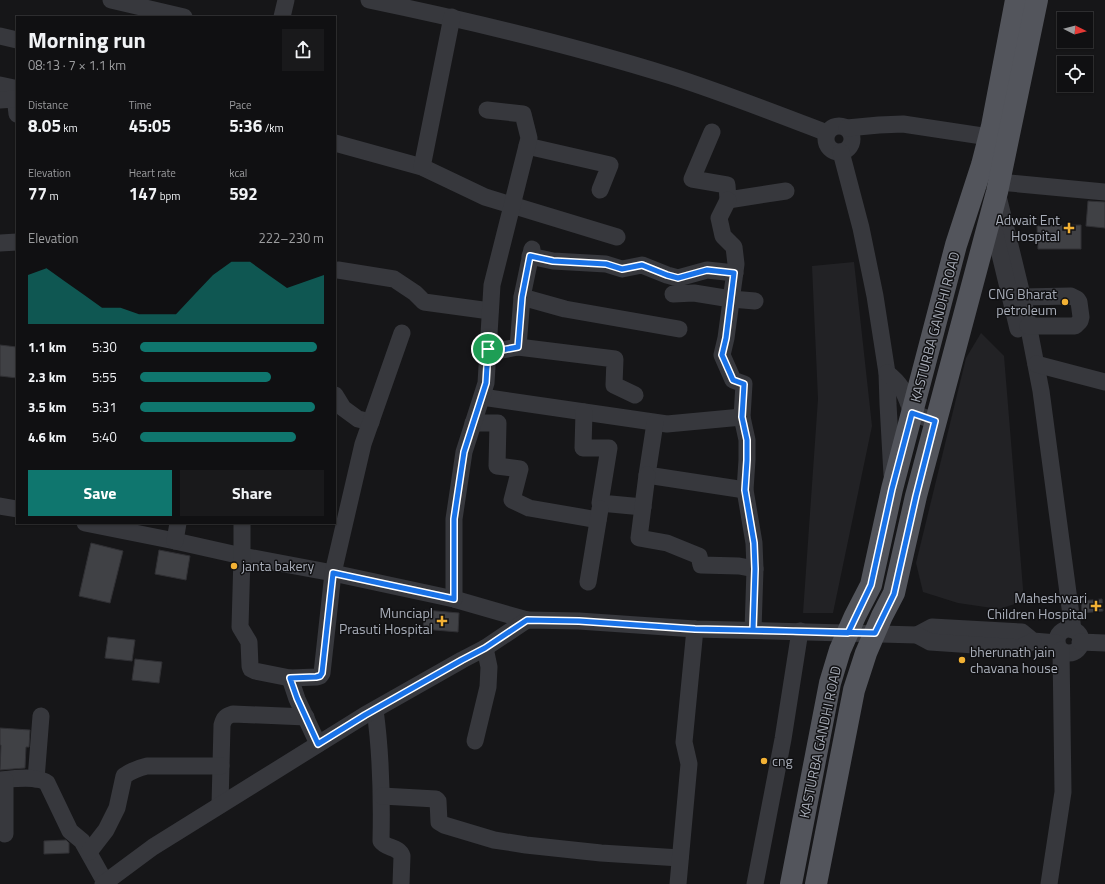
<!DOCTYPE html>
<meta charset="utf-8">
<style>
:root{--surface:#101012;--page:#19191b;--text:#f1f3f6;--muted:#9c9d9f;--line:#303032;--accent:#0f766e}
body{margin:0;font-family:"Titillium Web",sans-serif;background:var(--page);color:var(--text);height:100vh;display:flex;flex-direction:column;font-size:15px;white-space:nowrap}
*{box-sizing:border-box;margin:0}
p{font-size:13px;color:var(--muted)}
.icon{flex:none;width:22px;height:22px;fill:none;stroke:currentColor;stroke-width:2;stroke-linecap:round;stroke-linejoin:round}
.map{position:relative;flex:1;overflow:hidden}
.side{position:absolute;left:16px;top:16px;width:320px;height:508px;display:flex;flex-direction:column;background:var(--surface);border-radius:0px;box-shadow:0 1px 3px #0004,0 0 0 1px var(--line)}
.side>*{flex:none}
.needle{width:26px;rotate:96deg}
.buttons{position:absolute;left:1057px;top:12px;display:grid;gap:8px}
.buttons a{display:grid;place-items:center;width:36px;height:36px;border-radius:0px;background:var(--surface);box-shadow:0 1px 3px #0004,0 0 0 1px var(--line);font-size:20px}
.pin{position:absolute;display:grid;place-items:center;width:34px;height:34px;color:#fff;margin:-17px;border:2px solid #fff;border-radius:50%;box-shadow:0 1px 4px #0007}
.round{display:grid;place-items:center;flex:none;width:42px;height:42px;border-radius:0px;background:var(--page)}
.head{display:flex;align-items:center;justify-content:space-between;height:68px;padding:0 12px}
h1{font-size:22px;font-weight:700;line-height:30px}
.figures{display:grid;grid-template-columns:repeat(3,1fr);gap:6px;height:68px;padding:4px 12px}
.figures div{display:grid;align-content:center}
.figures b{font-size:17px;font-weight:700}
.figures small{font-size:11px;font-weight:400}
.figures p{font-size:11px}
.chart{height:112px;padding:8px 12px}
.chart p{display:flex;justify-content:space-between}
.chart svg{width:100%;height:72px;margin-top:4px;fill:var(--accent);opacity:.7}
.action{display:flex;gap:8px;margin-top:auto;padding:8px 12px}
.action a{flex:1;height:46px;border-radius:0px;background:var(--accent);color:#fff;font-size:16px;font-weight:700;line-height:46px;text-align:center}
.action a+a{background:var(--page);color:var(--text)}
ul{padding:0 12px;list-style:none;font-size:13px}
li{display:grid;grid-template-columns:64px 48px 1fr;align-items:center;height:30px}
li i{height:10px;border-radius:5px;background:var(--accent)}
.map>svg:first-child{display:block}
.built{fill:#222225}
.building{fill:#404145;stroke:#303034}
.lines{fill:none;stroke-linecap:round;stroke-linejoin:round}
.minor{stroke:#37383d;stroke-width:17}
.major{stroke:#53555c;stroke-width:22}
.route-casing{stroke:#fff;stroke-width:8}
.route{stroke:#1a73e8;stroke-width:5}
.poi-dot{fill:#f2b134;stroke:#111113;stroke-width:1.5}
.labels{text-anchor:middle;stroke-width:3;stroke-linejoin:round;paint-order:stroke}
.poi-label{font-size:14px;fill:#a8adb8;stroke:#111113;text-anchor:end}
.street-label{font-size:14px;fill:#a8adb8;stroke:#111113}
</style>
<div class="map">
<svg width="1105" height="884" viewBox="0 0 1105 884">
<rect width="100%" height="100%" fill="#161618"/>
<g class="built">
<path d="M854 262 872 426 833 613H803L818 399 812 266Z"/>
<path d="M981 333 1004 356 1024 601 999 609 958 603 923 592 916 563 966 358Z"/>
</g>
<g class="building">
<path d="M1088 201 1105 202V228L1086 226Z"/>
<path d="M1081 225V249H1038L1037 226Z"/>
<path d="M0 345 17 347V378L0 376Z"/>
<path d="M91 543 123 551 110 603 79 596Z"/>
<path d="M159 550 190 556 186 580 155 574Z"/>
<path d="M1102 599 1103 611 1082 613 1081 601Z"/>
<path d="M425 610 459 613 458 632 423 629Z"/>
<path d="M108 637 135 640 132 661 105 658Z"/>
<path d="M135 659 162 662 159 683 132 680Z"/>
<path d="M0 728 30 730 29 747H26L25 768 0 770 1 745H0Z"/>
<path d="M66 840 69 843V853L44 854V841Z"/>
</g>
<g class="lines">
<g class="minor">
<path d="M111 0 184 17"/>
<path d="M369 0C470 21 572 45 671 76 724 93 775 113 827 133"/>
<path d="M282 17 286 0"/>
<path d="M0 36 17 40"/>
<path d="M0 85 14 88 17 114"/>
<path d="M0 100 15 99"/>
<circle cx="839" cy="139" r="13"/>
<path d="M847 128 879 125 903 124 989 137"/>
<path d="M712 132 692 179 727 185 728 200 786 191"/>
<path d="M335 143 422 167 485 197 617 237"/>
<path d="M527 146 610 165 600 190"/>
<path d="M841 152 861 228 875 296 887 373 888 404 892 475"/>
<path d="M422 167 452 17"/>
<path d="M999 182 1105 192"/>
<path d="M997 192 1024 303 1041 391 1073 630"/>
<path d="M728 200 719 218 723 236 734 247 736 264 726 338 722 355 733 380 744 384 742 417 747 440V460L745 490 754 543 755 569 753 630"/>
<path d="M991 217 1018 329"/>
<path d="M0 243 17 242"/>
<path d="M530 256 553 261 606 264 622 269 642 265 667 275 678 278 707 270 735 273"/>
<path d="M338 270 394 279 415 293 424 302 490 311"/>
<path d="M673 294 694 293 731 299 755 301"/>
<path d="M522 297 565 309 679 329"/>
<path d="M1023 297 1071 296 1077 299 1079 302 1081 317 1080 321 1075 326H1028"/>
<path d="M518 347 615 359 614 385 635 395"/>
<path d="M488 349 502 350 518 347 522 297 532 249"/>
<path d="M1036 364 1105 382"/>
<path d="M887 373C904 386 905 395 912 413L935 421"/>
<path d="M335 395 343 408 358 419 371 422"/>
<path d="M482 397 667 424 742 417"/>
<path d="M584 412 583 448H609L600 503 643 507"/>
<path d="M473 423H498L497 466 520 469 512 500 529 508 598 520"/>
<path d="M655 423 647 475 745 490"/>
<path d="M647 475 639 538 667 543 699 556 701 565 739 566 755 569"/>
<path d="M0 506 17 509"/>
<path d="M85 523 175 541 242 556 333 573 454 599 527 620"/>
<path d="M242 523V556L240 627 249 642 250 666 251 669 255 671 290 678 317 677 320 676 322 673 333 573 363 444 402 333"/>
<path d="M175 541 178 523"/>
<path d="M588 582 600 509"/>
<path d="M454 599V519L464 452 486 383 492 285 529 138 523 114 487 110"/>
<circle cx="1069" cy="641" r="12"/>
<path d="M917 635 932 627 1022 632 1033 641 1057 643"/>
<path d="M1080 642 1105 643"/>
<path d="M290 678 297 699 318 744"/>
<path d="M375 710C381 753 382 797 381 841 386 849 399 846 402 856L401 884"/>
<path d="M475 741 488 687 489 667 485 648"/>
<path d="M36 779 41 716"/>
<path d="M0 780C13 779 37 775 47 783L70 831 82 841 105 882"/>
<path d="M382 796 436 799 438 801 439 822 444 825 494 840 526 845 601 853 680 858"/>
<path d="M220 805 222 725C224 718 226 716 233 714L306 717"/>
<path d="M5 834V780"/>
<path d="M89 852 106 830 117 808 124 776C131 771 138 768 147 766H221"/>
<path d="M103 884 153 847 365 715 462 660 485 648 527 620 579 621 695 629 917 635 930 642 1020 648 1033 641"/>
<path d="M678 884 689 764 684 742 695 629"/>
<path d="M755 884 783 739 800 631"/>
<path d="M1049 884 1063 792 1061 650"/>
</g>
<g class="major">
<path d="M791 884 830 683 840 650 855 616 871 585 892 489 956 245 982 165 992 126 1016 0"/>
<path d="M816 884 854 690 866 653 882 616 894 593 916 496 997 192 1037 0"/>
</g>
</g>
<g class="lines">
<defs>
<path id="route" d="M488 349 486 383 464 452 454 519V599L333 573 322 673 320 676 316 677 290 678 297 698 318 744 365 715 462 660 485 648 527 620 579 621 695 629 875 633 894 594 916 496 935 421 912 413 892 489 871 585 848 633 753 630 755 569 754 543 745 490 747 460V440L742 417 744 384 733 380 722 355 726 338 734 273 707 270 678 278 667 275 642 265 622 269 606 264 553 261 530 256 522 297 518 347 502 350 488 349"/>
</defs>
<use href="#route" class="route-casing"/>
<use href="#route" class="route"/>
</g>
<g class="poi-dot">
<path d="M1067 222h4v4h4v4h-4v4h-4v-4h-4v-4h4z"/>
<circle cx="1065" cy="302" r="4"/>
<circle cx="234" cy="566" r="4"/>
<path d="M1094 600h4v4h4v4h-4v4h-4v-4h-4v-4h4z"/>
<path d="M440 615h4v4h4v4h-4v4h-4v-4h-4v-4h4z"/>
<circle cx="962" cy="660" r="4"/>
<circle cx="764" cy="761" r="4"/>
</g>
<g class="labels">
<g class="poi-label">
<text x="1060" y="225">Adwait Ent<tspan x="1060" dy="16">Hospital</tspan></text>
<text x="1057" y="299">CNG Bharat<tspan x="1057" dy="16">petroleum</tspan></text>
<text x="242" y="571" text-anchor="start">janta bakery</text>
<text x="1087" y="603">Maheshwari<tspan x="1087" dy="16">Children Hospital</tspan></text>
<text x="433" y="618">Munciapl<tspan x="433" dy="16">Prasuti Hospital</tspan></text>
<text x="970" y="657" text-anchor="start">bherunath jain<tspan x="970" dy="16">chavana house</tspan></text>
<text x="772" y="766" text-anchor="start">cng</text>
</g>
<g class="street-label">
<text transform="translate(935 327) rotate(-75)" y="5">KASTURBA GANDHI ROAD</text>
<text transform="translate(820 742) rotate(-78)" y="5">KASTURBA GANDHI ROAD</text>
</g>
</g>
</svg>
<div class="buttons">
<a><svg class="needle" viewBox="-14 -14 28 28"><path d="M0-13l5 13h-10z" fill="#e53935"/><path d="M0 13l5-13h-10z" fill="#9c9d9f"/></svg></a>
<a><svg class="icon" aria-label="locate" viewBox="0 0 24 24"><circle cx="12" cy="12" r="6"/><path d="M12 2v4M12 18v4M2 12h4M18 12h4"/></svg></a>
</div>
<div class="pin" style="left:488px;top:349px;background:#1e9e55"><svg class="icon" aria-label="arrive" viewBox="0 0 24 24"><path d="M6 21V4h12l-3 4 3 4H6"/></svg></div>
<section class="side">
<div class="head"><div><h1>Morning run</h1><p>08:13 · 7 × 1.1 km</p></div><a class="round"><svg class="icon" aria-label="share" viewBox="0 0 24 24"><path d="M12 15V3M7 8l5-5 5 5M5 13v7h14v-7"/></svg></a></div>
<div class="figures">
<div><p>Distance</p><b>8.05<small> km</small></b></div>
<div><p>Time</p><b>45:05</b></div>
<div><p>Pace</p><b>5:36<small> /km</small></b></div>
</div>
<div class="figures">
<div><p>Elevation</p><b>77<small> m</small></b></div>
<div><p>Heart rate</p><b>147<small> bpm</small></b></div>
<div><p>kcal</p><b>592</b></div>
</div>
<div class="chart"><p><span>Elevation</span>222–230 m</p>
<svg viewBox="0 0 160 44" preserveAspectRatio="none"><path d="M0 44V14L10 10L20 18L30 26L40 34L50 34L60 38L70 38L80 38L90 26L100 14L110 6L120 6L130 14L140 22L150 18L160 14V44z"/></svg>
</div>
<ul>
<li><b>1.1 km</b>5:30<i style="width:96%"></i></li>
<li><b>2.3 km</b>5:55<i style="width:71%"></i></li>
<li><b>3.5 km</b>5:31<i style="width:95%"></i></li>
<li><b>4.6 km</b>5:40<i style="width:85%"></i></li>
</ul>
<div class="action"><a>Save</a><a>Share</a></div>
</section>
</div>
